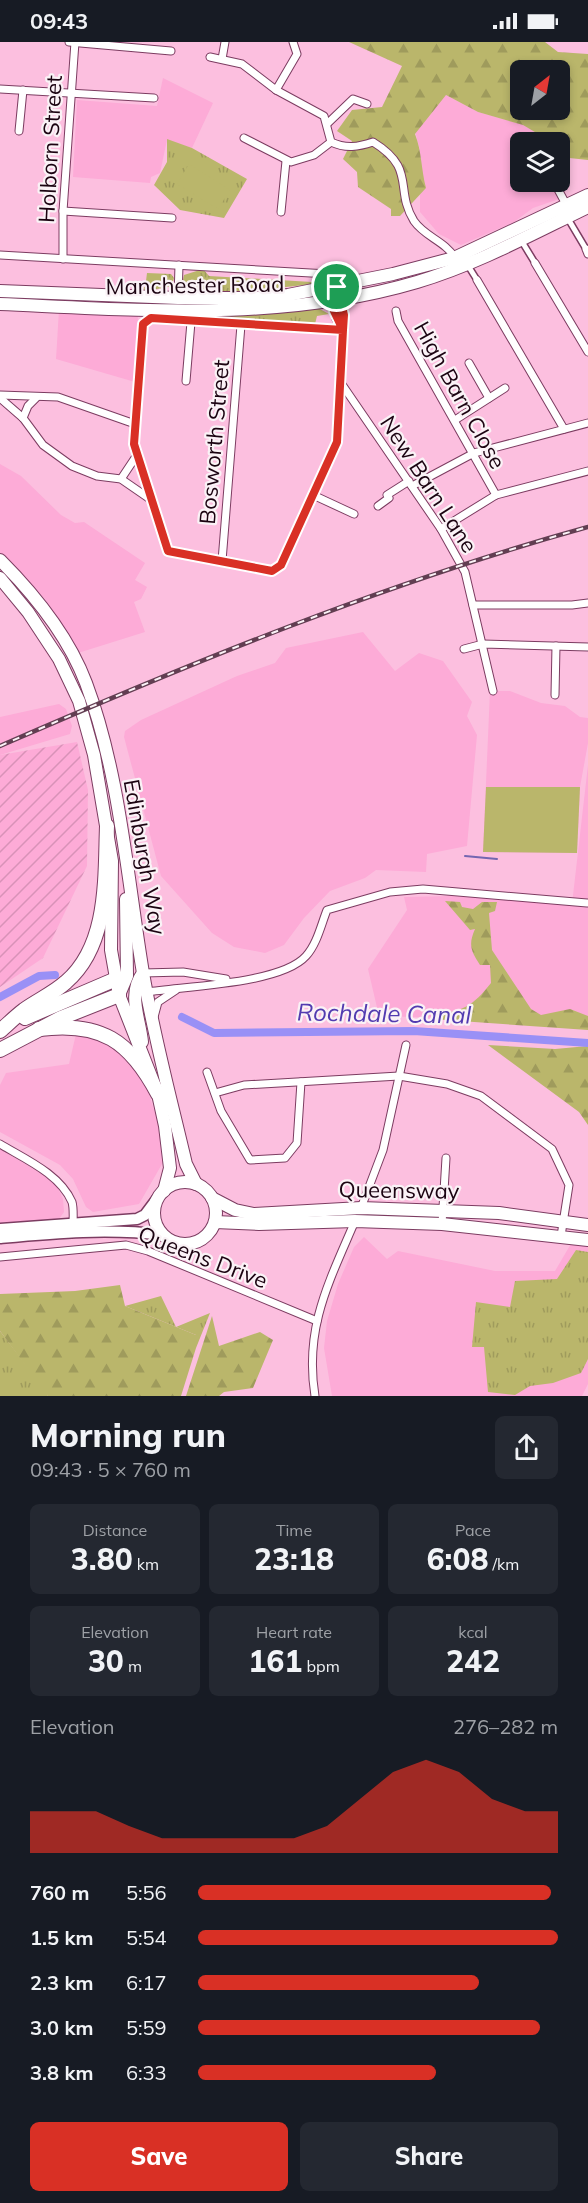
<!DOCTYPE html>
<meta charset="utf-8">
<style>
:root{--surface:#171b24;--page:#242831;--text:#f1f3f6;--muted:#9ea1a6;--accent:#d93025}
body{margin:0;font-family:Mulish,sans-serif;background:var(--page);color:var(--text);height:100vh;display:flex;flex-direction:column;font-size:22px;white-space:nowrap}
*{box-sizing:border-box;margin:0}
p{font-size:20px;color:var(--muted)}
.icon{flex:none;width:33px;height:33px;fill:none;stroke:currentColor;stroke-width:2;stroke-linecap:round;stroke-linejoin:round}
.map{position:relative;height:1354px;overflow:hidden}
.sheet{display:flex;flex-direction:column;background:var(--surface);flex:1}
.sheet>*{flex:none}
.needle{width:39px;rotate:31deg}
.controls{position:absolute;left:510px;top:18px;display:grid;gap:12px}
.controls a{display:grid;place-items:center;width:60px;height:60px;border-radius:9px;background:var(--surface);box-shadow:0 3px 9px #0003;font-size:30px}
.pin{position:absolute;display:grid;place-items:center;width:51px;height:51px;color:#fff;margin:-26px;border:3px solid #fff;border-radius:50%;box-shadow:0 2px 6px #0007}
.round{display:grid;place-items:center;flex:none;width:63px;height:63px;border-radius:9px;background:var(--page)}
.head{display:flex;align-items:center;justify-content:space-between;height:102px;padding:0 30px}
h1{font-size:33px;font-weight:800;line-height:45px}
.metrics{display:grid;grid-template-columns:repeat(3,1fr);gap:9px;height:102px;padding:6px 30px}
.metrics div{display:grid;align-content:center;border-radius:9px;background:var(--page);text-align:center}
.metrics b{font-size:30px;font-weight:800}
.metrics small{font-size:16px;font-weight:400}
.metrics p{font-size:16px}
.chart{height:168px;padding:12px 30px}
.chart p{display:flex;justify-content:space-between}
.chart svg{width:100%;height:108px;margin-top:6px;fill:var(--accent);opacity:.7}
.action{display:flex;gap:12px;margin-top:auto;padding:12px 30px}
.action a{flex:1;height:69px;border-radius:9px;background:var(--accent);color:#fff;font-size:24px;font-weight:800;line-height:69px;text-align:center}
.action a+a{background:var(--page);color:var(--text)}
ul{padding:0 30px;list-style:none;font-size:20px}
li{display:grid;grid-template-columns:96px 72px 1fr;align-items:center;height:45px}
li i{height:15px;border-radius:8px;background:var(--accent)}
.status{display:flex;justify-content:space-between;align-items:center;height:42px;padding:0 30px;background:var(--surface);direction:ltr}
.status svg{height:16px;fill:currentColor}
.map>svg:first-child{display:block}
.built{fill:#fdabd7}
.industrial{fill:url(#industrial-furrows)}
.grass{fill:url(#grass-tufts)}
.forest{fill:url(#forest-firs);fill-rule:evenodd}
.pitch{fill:#bab66b}
.lines{fill:none;stroke-linecap:round;stroke-linejoin:round}
.stream{stroke:#7366b1;stroke-width:2}
.canal{stroke:#9990f6;stroke-width:8}
.pedestrian-casing{stroke:#7c3c61;stroke-width:8}
.minor-casing{stroke:#7c3c61;stroke-width:9}
.primary-casing{stroke:#7c3c61;stroke-width:13}
.trunk-casing{stroke:#7c3c61;stroke-width:14}
.motorway-casing{stroke:#7c3c61;stroke-width:16}
.pedestrian{stroke:#fff;stroke-width:5}
.minor{stroke:#fff;stroke-width:7}
.primary{stroke:#fff;stroke-width:10}
.trunk{stroke:#fff;stroke-width:12}
.motorway{stroke:#fff;stroke-width:14}
.rail-casing{stroke:#623e52;stroke-width:4.5}
.rail{stroke:#faf2f6;stroke-width:2;stroke-dasharray:7;stroke-linecap:butt}
.route-casing{stroke:#fff;stroke-width:12}
.route{stroke:#d93025;stroke-width:8}
.labels{text-anchor:middle;stroke-width:4.5;stroke-linejoin:round;paint-order:stroke}
.street-label{font-size:22px;fill:#1b0311;stroke:#faf2f6}
.water-label{font-size:24px;font-style:italic;fill:#523bb0;stroke:#faf2f6}
</style>
<div class="status"><b>09:43</b><svg viewBox="0 0 49 12"><path d="M0 12V9h3v3zM5 12V6h3v6zM10 12V3h3v9zM15 12V0h3v12zM26 1h20v11H26zM47 4h2v5h-2z"/></svg></div>
<div class="map">
<svg width="588" height="1354" viewBox="0 0 588 1354">
<defs>
<pattern id="industrial-furrows" width="10" height="10" patternUnits="userSpaceOnUse" patternTransform="scale(1.5)"><rect width="10" height="10" fill="#fdabd7"/><path d="M-1 1l2-2M0 10L10 0M9 11l2-2" fill="none" stroke="#d892b8"/></pattern>
<pattern id="grass-tufts" width="24" height="20" patternUnits="userSpaceOnUse" patternTransform="scale(1.5)"><rect width="24" height="20" fill="#bab66b"/><path d="M3 7l-1-3M5 7V3M7 7l1-3M15 17l-1-3M17 17v-4M19 17l1-3" fill="none" stroke="#9f9b5c"/></pattern>
<pattern id="forest-firs" width="22" height="20" patternUnits="userSpaceOnUse" patternTransform="scale(1.5)"><rect width="22" height="20" fill="#bab66b"/><path d="M5 1l3.5 6h-7zM16 11l3.5 6h-7z" fill="#9f9b5c"/></pattern>
</defs>
<rect width="100%" height="100%" fill="#fcbfdf"/>
<g class="built">
<path d="M163 36 213 61 192 106 167 98 160 131 151 135 150 141 73 135 77 58 157 64Z"/>
<path d="M446 53 478 70 521 82 546 96 545 100H520V140H553L562 156 533 166 514 180 461 203 439 192 420 170V109L411 73Z"/>
<path d="M59 268 138 272 135 340 56 317Z"/>
<path d="M0 422 21 434 61 473 75 481 84 480 145 521 135 538 147 545 141 557 134 560 145 590 78 611 45 557 0 511Z"/>
<path d="M363 590 395 629 419 611 443 619 472 660 467 674 477 693 467 804 427 812 426 830 376 828 365 836 330 849 304 876 284 903 265 911 234 905 212 891 161 834 124 695 125 689 141 678 237 634 275 621 286 606Z"/>
<path d="M490 649H510L541 661 565 664 580 675 588 676V701L580 745 577 811 483 810Z"/>
<path d="M59 662 66 667 72 684 70 692 0 713V675Z"/>
<path d="M588 723V980L379 974 368 927 407 868 404 855 452 854 572 862Z"/>
<path d="M76 992 117 1004 145 1040 161 1089 162 1122 139 1162 93 1170 86 1165 73 1137 60 1123 0 1090V1043L6 1031 69 1022Z"/>
<path d="M0 1107 45 1134 58 1146 63 1157 64 1170 59 1177 0 1181Z"/>
<path d="M364 1195 387 1217 398 1209 495 1229H555L572 1200 588 1202V1342L582 1354H332L324 1306 327 1279 338 1242 354 1205Z"/>
</g>
<path class="industrial" d="M77 700 88 748 87 824 43 916 0 945V713Z"/>
<g class="grass">
<path d="M167 97 192 106 247 137 224 176 180 168 154 143 167 120Z"/>
<path d="M203 227 209 234 312 240 313 237 321 241 243 250 181 247 184 233Z"/>
<path d="M147 231 171 232 174 236 172 244 143 250 144 245H150L146 239Z"/>
<path d="M318 266 329 272 317 274 315 282 200 275V272Z"/>
<path d="M576 1208 588 1210V1317L581 1331 553 1341 530 1344 515 1353 488 1350 484 1305H472L476 1260 510 1265 515 1239 557 1237Z"/>
<path d="M161 1254 176 1285 210 1271 196 1306V1293L125 1264Z"/>
<path d="M0 1289 46 1349 48 1354H0Z"/>
</g>
<g class="forest">
<path d="M349 0H545L558 10 588 12V118L560 115V100H545V96L523 83 478 70 446 53 415 92C422 110 421 127 426 146L400 174H391V167L358 145 357 130 343 117 352 99 337 89 352 68 382 65 402 24ZM520 28H560V68H520Z"/>
<path d="M445 859 460 860 462 865 473 867 482 860H497L495 869 489 871 492 908 531 967 541 973 570 967 588 974V988L431 977 435 973C463 969 473 964 491 941L490 923H480C471 909 468 903 475 887L470 888Z"/>
<path d="M488 1003 555 1007 588 1004V1083L579 1070Z"/>
<path d="M120 1243 125 1264 196 1293V1306L181 1354H48L0 1289V1252L75 1249Z"/>
<path d="M212 1274 219 1304 260 1290 273 1298 253 1346 224 1350 219 1354H186Z"/>
</g>
<g class="pitch">
<path d="M189 122 230 148 218 167 177 142Z"/>
<path d="M486 745H580L577 811 483 810Z"/>
</g>
<g class="lines">
<path class="stream" d="M465 814 497 817"/>
<g class="canal">
<path d="M0 955 39 934 55 933"/>
<path d="M182 975 214 991 414 989 588 1001"/>
</g>
<defs>
<g id="pedestrian">
<path d="M567 175 586 207"/>
<path d="M521 198 535 221"/>
<path d="M467 222 477 238"/>
</g>
<g id="minor">
<path d="M69 0 171 9"/>
<path d="M210 15 242 22 276 48 324 74 331 100C346 107 358 105 373 100 417 127 394 147 414 179 425 195 445 199 455 216"/>
<path d="M222 17 225 0"/>
<path d="M0 47 154 56"/>
<path d="M276 48 297 12 293 0"/>
<path d="M328 81 353 57 367 62"/>
<path d="M19 89 23 48"/>
<path d="M244 96 291 120 314 113 331 100"/>
<path d="M554 140 567 164"/>
<path d="M63 169 172 176"/>
<path d="M281 170 286 119"/>
<path d="M586 207 588 212"/>
<path d="M0 213 328 232 336 244"/>
<path d="M63 217V169L75 0"/>
<path d="M535 221 588 310"/>
<path d="M477 238 564 387"/>
<path d="M340 254 344 273 337 400 281 523 272 529 168 509 134 402 143 282 151 276 343 288"/>
<path d="M178 256 179 223"/>
<path d="M333 257 336 277 343 288"/>
<path d="M396 269 398 279 496 453"/>
<path d="M469 321 489 356"/>
<path d="M186 339 191 280"/>
<path d="M341 341 441 487 465 530 493 649"/>
<path d="M0 353 58 355 135 382"/>
<path d="M0 356 23 376 43 403 72 424 97 434 121 437 150 457"/>
<path d="M23 376 28 364 36 356"/>
<path d="M455 378 505 346"/>
<path d="M121 437 137 413"/>
<path d="M412 444 474 411 588 381"/>
<path d="M313 453 354 472"/>
<path d="M378 464 389 456 387 453 409 439"/>
<path d="M441 487 496 453 588 429"/>
<path d="M222 519 241 283"/>
<path d="M473 563H572L588 561"/>
<path d="M464 607 483 602 588 605"/>
<path d="M555 653 556 604"/>
<path d="M143 931 183 930 226 937"/>
<path d="M147 950C186 944 281 942 306 914 317 902 321 883 327 868L390 850 423 847 587 861"/>
<path d="M154 975 158 960 176 948"/>
<path d="M207 1030 221 1069 250 1118 285 1116 297 1101 301 1040"/>
<path d="M215 1051 244 1043 399 1034 447 1042 481 1054 552 1107 569 1143 561 1194"/>
<path d="M0 1102C25 1117 60 1132 72 1160 74 1167 73 1176 73 1184"/>
<path d="M361 1166 383 1108 406 1003"/>
<path d="M442 1182 446 1116"/>
<path d="M0 1215 126 1203 148 1209 317 1279"/>
<path d="M315 1354C304 1286 329 1240 355 1179"/>
</g>
<g id="primary">
<path d="M0 1187 137 1177 145 1173 157 1157"/>
<path d="M0 1196C55 1191 108 1186 163 1193"/>
</g>
<g id="trunk">
<path d="M0 249 178 256H264L288 253 393 232 454 216 588 153"/>
<path d="M0 262C139 268 282 280 417 240 477 222 532 192 588 165"/>
<path d="M0 518C34 552 69 596 86 641 120 732 127 835 143 931 154 995 171 1058 186 1122L196 1142"/>
<path d="M0 536 28 570 59 617 79 659 94 713 112 819 111 908 119 953 158 1052 165 1084 170 1126 164 1149"/>
<path d="M119 953 127 934 126 857"/>
<path d="M142 1000C140 977 127 952 143 931"/>
<circle cx="185" cy="1171" r="31"/>
<path d="M212 1156 235 1168 254 1172 361 1166 499 1171 588 1183"/>
<path d="M215 1180 259 1182 355 1179 442 1182 588 1198"/>
</g>
<g id="motorway">
<path d="M25 976 116 937"/>
<path d="M39 987C101 979 130 999 158 1052"/>
<path d="M0 989C8 982 16 974 24 968 38 958 54 951 66 940 109 903 105 836 107 784"/>
<path d="M0 1008 61 976 119 953"/>
</g>
</defs>
<use href="#pedestrian" class="pedestrian-casing"/>
<use href="#minor" class="minor-casing"/>
<use href="#primary" class="primary-casing"/>
<use href="#trunk" class="trunk-casing"/>
<use href="#motorway" class="motorway-casing"/>
<use href="#pedestrian" class="pedestrian"/>
<use href="#minor" class="minor"/>
<use href="#primary" class="primary"/>
<use href="#trunk" class="trunk"/>
<use href="#motorway" class="motorway"/>
<defs>
<path id="rail" d="M0 704C193 620 385 541 588 485"/>
</defs>
<use href="#rail" class="rail-casing"/>
<use href="#rail" class="rail"/>
</g>
<g class="lines">
<defs>
<path id="route" d="M337 245 344 273 343 288 151 276 143 282 134 402 168 509 272 529 281 523 337 400 343 288 334 269 332 259 337 245"/>
</defs>
<use href="#route" class="route-casing"/>
<use href="#route" class="route"/>
</g>
<g class="labels">
<g class="street-label">
<text transform="translate(50 107) rotate(-87)" y="8">Holborn Street</text>
<text transform="translate(195 243) rotate(-1)" y="8">Manchester Road</text>
<text transform="translate(460 353) rotate(61)" y="8">High Barn Close</text>
<text transform="translate(214 400) rotate(-85)" y="8">Bosworth Street</text>
<text transform="translate(429 442) rotate(57)" y="8">New Barn Lane</text>
<text transform="translate(145 815) rotate(80)" y="8">Edinburgh Way</text>
<text transform="translate(399 1148) rotate(1)" y="8">Queensway</text>
<text transform="translate(203 1215) rotate(21)" y="8">Queens Drive</text>
</g>
<g class="water-label">
<text transform="translate(384 972) rotate(1)" y="8">Rochdale Canal</text>
</g>
</g>
</svg>
<div class="controls">
<a><svg class="needle" viewBox="-14 -14 28 28"><path d="M0-13l5 13h-10z" fill="#e53935"/><path d="M0 13l5-13h-10z" fill="#9ea1a6"/></svg></a>
<a><svg class="icon" aria-label="layers" viewBox="0 0 24 24"><path d="M12 4l9 5-9 5-9-5zM3 14l9 5 9-5"/></svg></a>
</div>
<div class="pin" style="left:337px;top:245px;background:#1e9e55"><svg class="icon" aria-label="arrive" viewBox="0 0 24 24"><path d="M6 21V4h12l-3 4 3 4H6"/></svg></div>
</div>
<section class="sheet">
<div class="head"><div><h1>Morning run</h1><p>09:43 · 5 × 760 m</p></div><a class="round"><svg class="icon" aria-label="share" viewBox="0 0 24 24"><path d="M12 15V3M7 8l5-5 5 5M5 13v7h14v-7"/></svg></a></div>
<div class="metrics">
<div><p>Distance</p><b>3.80<small> km</small></b></div>
<div><p>Time</p><b>23:18</b></div>
<div><p>Pace</p><b>6:08<small> /km</small></b></div>
</div>
<div class="metrics">
<div><p>Elevation</p><b>30<small> m</small></b></div>
<div><p>Heart rate</p><b>161<small> bpm</small></b></div>
<div><p>kcal</p><b>242</b></div>
</div>
<div class="chart"><p><span>Elevation</span>276–282 m</p>
<svg viewBox="0 0 160 44" preserveAspectRatio="none"><path d="M0 44V27L10 27L20 27L30 33L40 38L50 38L60 38L70 38L80 38L90 33L100 22L110 11L120 6L130 11L140 22L150 27L160 27V44z"/></svg>
</div>
<ul>
<li><b>760 m</b>5:56<i style="width:98%"></i></li>
<li><b>1.5 km</b>5:54<i style="width:100%"></i></li>
<li><b>2.3 km</b>6:17<i style="width:78%"></i></li>
<li><b>3.0 km</b>5:59<i style="width:95%"></i></li>
<li><b>3.8 km</b>6:33<i style="width:66%"></i></li>
</ul>
<div class="action"><a>Save</a><a>Share</a></div>
</section>
